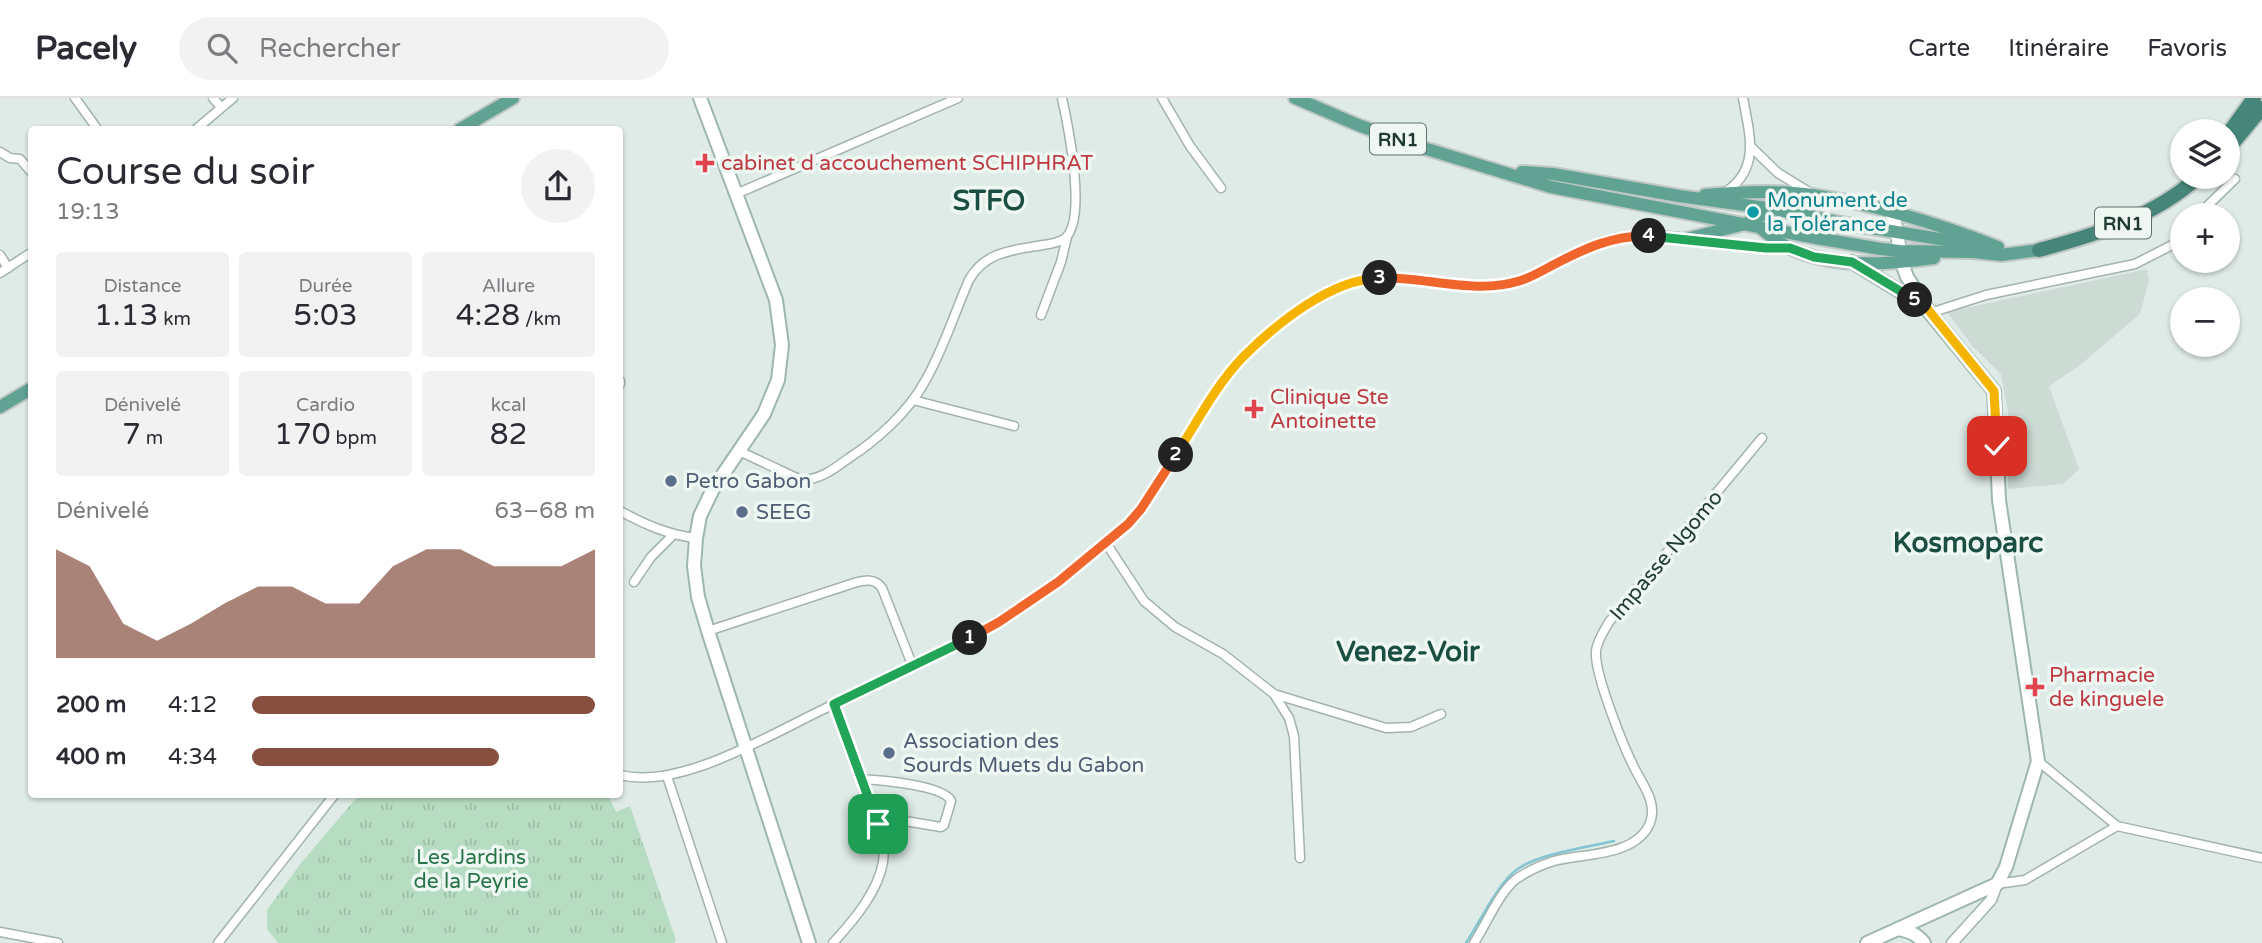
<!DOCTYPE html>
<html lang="fr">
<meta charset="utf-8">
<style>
:root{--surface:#fff;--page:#f2f2f3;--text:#2b2b33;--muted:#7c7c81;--line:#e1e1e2;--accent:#874f40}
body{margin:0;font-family:"Varela Round",sans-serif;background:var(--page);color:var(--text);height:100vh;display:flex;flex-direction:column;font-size:26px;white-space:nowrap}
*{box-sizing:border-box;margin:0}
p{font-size:23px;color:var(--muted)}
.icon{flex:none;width:38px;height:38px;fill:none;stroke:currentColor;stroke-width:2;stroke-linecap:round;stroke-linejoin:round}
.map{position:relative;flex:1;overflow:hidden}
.sheet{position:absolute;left:28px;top:28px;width:595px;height:672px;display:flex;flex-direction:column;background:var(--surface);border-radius:7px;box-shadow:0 2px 5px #0004}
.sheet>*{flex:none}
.tools{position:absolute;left:2170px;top:21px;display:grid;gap:14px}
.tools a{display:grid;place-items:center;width:70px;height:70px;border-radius:50%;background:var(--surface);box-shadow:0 2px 5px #0004;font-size:35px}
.pin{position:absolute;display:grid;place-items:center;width:60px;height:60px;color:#fff;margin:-30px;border-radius:14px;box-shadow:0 4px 10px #0006}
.km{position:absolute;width:35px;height:35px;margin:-18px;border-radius:50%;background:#222;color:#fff;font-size:19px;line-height:35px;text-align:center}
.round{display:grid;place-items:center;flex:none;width:74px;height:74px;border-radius:37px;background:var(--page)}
.head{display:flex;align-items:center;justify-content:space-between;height:119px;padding:0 28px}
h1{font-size:38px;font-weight:600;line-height:52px}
.figures{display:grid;grid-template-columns:repeat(3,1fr);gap:10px;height:119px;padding:7px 28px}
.figures div{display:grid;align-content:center;border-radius:7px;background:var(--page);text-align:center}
.figures b{font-size:30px;font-weight:600}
.figures small{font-size:19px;font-weight:400}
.figures p{font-size:19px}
.chart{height:196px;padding:14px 28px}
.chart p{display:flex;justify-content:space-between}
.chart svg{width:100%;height:126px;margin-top:7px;fill:var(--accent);opacity:.7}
ul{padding:0 28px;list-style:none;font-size:23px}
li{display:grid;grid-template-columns:112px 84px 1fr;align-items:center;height:52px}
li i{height:18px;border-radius:9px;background:var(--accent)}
header{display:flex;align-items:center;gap:42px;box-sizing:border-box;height:98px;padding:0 35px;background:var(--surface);border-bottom:2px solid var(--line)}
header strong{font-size:33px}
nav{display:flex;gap:38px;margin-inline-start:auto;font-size:24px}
.search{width:490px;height:63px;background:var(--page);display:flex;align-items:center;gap:18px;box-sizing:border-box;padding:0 24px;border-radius:38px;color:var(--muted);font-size:26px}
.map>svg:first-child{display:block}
.built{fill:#cddbd5}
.park{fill:url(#park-tufts)}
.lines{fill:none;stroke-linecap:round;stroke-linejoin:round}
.stream{stroke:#83c5d3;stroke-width:2.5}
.minor-casing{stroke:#a2b3ad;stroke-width:11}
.tertiary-casing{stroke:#a2b3ad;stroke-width:13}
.secondary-casing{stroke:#9db7ae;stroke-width:16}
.primary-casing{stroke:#c0c8c6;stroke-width:16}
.trunk-casing{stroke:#c0c8c6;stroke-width:18}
.minor{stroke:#fff;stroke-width:8}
.tertiary{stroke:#fff;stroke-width:10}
.secondary{stroke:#fff;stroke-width:12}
.primary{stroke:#61a393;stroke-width:12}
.trunk{stroke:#468678;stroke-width:14}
.split-1-casing{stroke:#fff;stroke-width:14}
.split-2-casing{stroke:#fff;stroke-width:14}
.split-3-casing{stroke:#fff;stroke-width:14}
.split-4-casing{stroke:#fff;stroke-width:14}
.split-5-casing{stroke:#fff;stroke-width:14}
.split-6-casing{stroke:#fff;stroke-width:14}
.split-1{stroke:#22a559;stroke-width:9}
.split-2{stroke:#f0652b;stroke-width:9}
.split-3{stroke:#f5b400;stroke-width:9}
.split-4{stroke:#f0652b;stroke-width:9}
.split-5{stroke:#22a559;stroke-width:9}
.split-6{stroke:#f5b400;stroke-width:9}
.health-dot{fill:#e0444e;stroke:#eff7f3;stroke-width:2.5}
.culture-dot{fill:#0f9aa8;stroke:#eff7f3;stroke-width:2.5}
.service-dot{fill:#5c6f8a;stroke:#eff7f3;stroke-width:2.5}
.labels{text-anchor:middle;stroke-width:7;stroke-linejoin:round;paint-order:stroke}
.shield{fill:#eff7f3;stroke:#5d736d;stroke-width:2}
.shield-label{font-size:19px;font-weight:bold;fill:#1f3b34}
.health-label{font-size:21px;fill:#be3a42;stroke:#eff7f3;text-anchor:start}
.culture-label{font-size:21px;fill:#0d838f;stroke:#eff7f3;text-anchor:start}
.service-label{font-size:21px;fill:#4e5e75;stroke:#eff7f3;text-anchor:start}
.street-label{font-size:21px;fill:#1f3b34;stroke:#eff7f3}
.park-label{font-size:21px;fill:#287447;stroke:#eff7f3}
.district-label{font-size:28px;font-weight:bold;fill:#1a4e42;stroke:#eff7f3}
</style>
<header>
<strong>Pacely</strong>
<div class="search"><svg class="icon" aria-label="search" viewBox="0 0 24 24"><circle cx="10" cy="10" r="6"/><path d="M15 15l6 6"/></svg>Rechercher</div>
<nav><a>Carte</a><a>Itinéraire</a><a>Favoris</a></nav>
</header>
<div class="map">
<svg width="2262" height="845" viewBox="0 0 2262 845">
<defs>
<pattern id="park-tufts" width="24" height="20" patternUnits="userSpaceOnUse" patternTransform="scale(1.75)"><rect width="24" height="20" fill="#b6ddc1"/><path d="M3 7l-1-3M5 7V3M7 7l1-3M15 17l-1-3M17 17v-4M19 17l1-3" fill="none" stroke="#9cbfa6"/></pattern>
</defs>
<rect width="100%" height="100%" fill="#dfebe6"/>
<path class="built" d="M2147 171 2149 183 2140 216 2079 268 2049 288 2079 371 2063 386 2008 391V314L2001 276 1974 250 1947 214Z"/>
<path class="park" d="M608 697 616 714 630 708 676 842 674 845H278L267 831V812L301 765 359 697Z"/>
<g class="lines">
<path class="stream" d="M1466 845C1479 825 1498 786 1515 773 1535 756 1588 749 1614 743"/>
<defs>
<g id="minor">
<path d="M75 0 98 32"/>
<path d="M213 0 221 9"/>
<path d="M1162 0 1190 48 1221 90"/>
<path d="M195 32 233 0"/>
<path d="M1751 49 1778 75 1809 94"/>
<path d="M0 54 10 60 20 61 32 75"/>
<path d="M1727 93C1761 69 1749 35 1743 0"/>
<path d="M736 96 958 0"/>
<path d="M2198 117 2235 81"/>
<path d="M0 157 8 170"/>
<path d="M0 175 32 154"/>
<path d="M1930 215 1986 197 2135 166 2180 143 2182 140"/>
<path d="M1041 217 1061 164 1067 139"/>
<path d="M620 283V286"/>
<path d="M913 302 1014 328"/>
<path d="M739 353 801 382C820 382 834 371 849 360 877 342 908 314 924 285 943 253 954 216 969 182 985 153 1014 152 1043 147 1050 146 1058 145 1064 141 1088 124 1068 27 1062 0"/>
<path d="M620 413C644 426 668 437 696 440"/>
<path d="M1106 445 1144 503 1175 529 1223 556 1274 596 1289 620 1294 638 1300 760"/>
<path d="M634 484 651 459 673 437"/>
<path d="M708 533 854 485C865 482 875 480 882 490L913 569"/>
<path d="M1274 596 1386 630 1411 629 1441 616"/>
<path d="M620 677C680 692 769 637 824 611 919 565 1006 528 1089 459 1103 447 1118 436 1130 423 1161 390 1181 347 1205 309 1235 264 1280 218 1329 194 1390 164 1441 194 1503 186 1544 181 1576 147 1616 140 1672 129 1730 153 1786 150"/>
<path d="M667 678 722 845"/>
<path d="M860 681C879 682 944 687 951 703L944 727 941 729 875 718"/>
<path d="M2117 728 2262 760"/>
<path d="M1997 786 2025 782 2117 728 2038 663"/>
<path d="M0 834 58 845"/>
<path d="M218 845 335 696"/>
<path d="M833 845C853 823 878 794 883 764 887 734 869 704 859 677 850 653 842 630 834 606"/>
<path d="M1474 845C1486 827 1499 795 1515 782 1526 774 1541 767 1554 763 1583 755 1636 759 1650 725 1657 706 1645 690 1637 675 1625 653 1594 576 1596 553 1597 543 1604 533 1609 524L1762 340"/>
</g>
<path id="tertiary" d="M1952 845 1991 802 1997 786"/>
<g id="secondary">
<path d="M700 0 776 202 782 247 778 282 764 316 713 391 700 418 696 440 694 468 698 499 708 533 809 845"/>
<path d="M1852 164 1922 207"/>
<path d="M1898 831C1909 833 1917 836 1924 845"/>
<path d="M1867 845 1997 786 2006 769 2038 663 1999 402 1994 293 1930 215 1907 179 1902 165 1895 124 1890 114"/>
</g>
<g id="primary">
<path d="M1295 0 1358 27 1417 48 1551 89 1816 140 1881 151 1900 153 1973 154 2001 157 2039 152"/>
<path d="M459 32 513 0"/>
<path d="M1522 74 1553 76 1679 98 1774 111 1847 126 1977 147"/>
<path d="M1705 97C1740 94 1778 92 1812 97 1875 106 1939 126 1998 149"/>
<path d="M1762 131C1807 173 1878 168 1934 160"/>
<path d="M1686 141 1745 126 1776 110"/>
<path d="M0 309 32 290"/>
</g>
<g id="trunk">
<path d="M2228 36 2254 0"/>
<path d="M2228 51 2262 10"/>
<path d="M2039 152C2095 137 2154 119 2198 79"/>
</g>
</defs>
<use href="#minor" class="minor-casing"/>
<use href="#tertiary" class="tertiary-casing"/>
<use href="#secondary" class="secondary-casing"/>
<use href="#primary" class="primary-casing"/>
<use href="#trunk" class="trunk-casing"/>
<use href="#minor" class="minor"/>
<use href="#tertiary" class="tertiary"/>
<use href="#secondary" class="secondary"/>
<use href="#primary" class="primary"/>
<use href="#trunk" class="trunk"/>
</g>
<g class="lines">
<defs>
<path id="split-1" d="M878 726 834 606 970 540"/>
<path id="split-2" d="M970 540 999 524 1058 484 1128 426 1141 411 1176 357"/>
<path id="split-3" d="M1176 357C1197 324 1216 287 1243 259 1276 226 1331 181 1380 180"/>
<path id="split-4" d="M1380 180C1425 178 1474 197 1519 183 1530 180 1542 173 1553 167 1584 151 1612 137 1649 138"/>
<path id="split-5" d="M1649 138 1766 150H1790L1814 159 1852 164 1915 202"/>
<path id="split-6" d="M1915 202 1926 209 1994 293 1997 348"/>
</defs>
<use href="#split-1" class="split-1-casing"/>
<use href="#split-2" class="split-2-casing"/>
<use href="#split-3" class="split-3-casing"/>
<use href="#split-4" class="split-4-casing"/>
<use href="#split-5" class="split-5-casing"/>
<use href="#split-6" class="split-6-casing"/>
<use href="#split-1" class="split-1"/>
<use href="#split-2" class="split-2"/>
<use href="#split-3" class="split-3"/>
<use href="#split-4" class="split-4"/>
<use href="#split-5" class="split-5"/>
<use href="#split-6" class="split-6"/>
</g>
<g class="health-dot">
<path d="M701.5 54.5h7v7h7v7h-7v7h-7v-7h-7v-7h7z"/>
<path d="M1250.5 300.5h7v7h7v7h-7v7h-7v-7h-7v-7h7z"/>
<path d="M2031.5 578.5h7v7h7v7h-7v7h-7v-7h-7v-7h7z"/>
</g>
<circle class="culture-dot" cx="1753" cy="114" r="7"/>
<g class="service-dot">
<circle cx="671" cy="383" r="7"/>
<circle cx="742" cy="414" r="7"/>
<circle cx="889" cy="655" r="7"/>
</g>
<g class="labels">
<g class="shield">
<rect x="1370" y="25.5" width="56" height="31" rx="5"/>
<rect x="2095" y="109.5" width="56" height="31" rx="5"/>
</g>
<g class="shield-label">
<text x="1398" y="48">RN1</text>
<text x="2123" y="132">RN1</text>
</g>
<g class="health-label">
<text x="721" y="72">cabinet d accouchement SCHIPHRAT</text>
<text x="1270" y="306">Clinique Ste<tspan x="1270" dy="24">Antoinette</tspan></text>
<text x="2049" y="584">Pharmacie<tspan x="2049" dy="24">de kinguele</tspan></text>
</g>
<g class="culture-label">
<text x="1767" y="109">Monument de<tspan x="1767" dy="24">la Tolérance</tspan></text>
</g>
<g class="service-label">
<text x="685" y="390">Petro Gabon</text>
<text x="756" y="421">SEEG</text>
<text x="903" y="650">Association des<tspan x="903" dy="24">Sourds Muets du Gabon</tspan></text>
</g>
<g class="street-label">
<text transform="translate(1666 457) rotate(-50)" y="7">Impasse Ngomo</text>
</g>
<g class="park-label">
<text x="471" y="766">Les Jardins<tspan x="471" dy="24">de la Peyrie</tspan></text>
</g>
<g class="district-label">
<text x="989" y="112">STFO</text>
<text x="1968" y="454">Kosmoparc</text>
<text x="1408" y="563">Venez-Voir</text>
</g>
</g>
</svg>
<div class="tools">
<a><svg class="icon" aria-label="layers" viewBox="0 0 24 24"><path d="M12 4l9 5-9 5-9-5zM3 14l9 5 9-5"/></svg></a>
<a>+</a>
<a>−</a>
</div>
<div class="pin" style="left:878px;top:726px;background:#1e9e55"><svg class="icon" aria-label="arrive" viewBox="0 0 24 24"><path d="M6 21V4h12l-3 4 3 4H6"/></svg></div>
<div class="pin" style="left:1997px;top:348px;background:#d93025"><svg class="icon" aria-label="check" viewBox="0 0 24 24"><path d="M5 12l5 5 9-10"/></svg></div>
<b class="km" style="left:970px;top:540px">1</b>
<b class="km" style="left:1176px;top:357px">2</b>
<b class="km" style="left:1380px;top:180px">3</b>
<b class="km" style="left:1649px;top:138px">4</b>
<b class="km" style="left:1915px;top:202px">5</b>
<section class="sheet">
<div class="head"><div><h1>Course du soir</h1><p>19:13</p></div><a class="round"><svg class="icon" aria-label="share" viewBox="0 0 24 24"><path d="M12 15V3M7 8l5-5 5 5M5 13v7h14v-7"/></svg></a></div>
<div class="figures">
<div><p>Distance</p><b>1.13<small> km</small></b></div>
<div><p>Durée</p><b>5:03</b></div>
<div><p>Allure</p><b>4:28<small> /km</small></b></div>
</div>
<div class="figures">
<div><p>Dénivelé</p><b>7<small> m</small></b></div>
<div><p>Cardio</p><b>170<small> bpm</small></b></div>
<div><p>kcal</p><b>82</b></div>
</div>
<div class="chart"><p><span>Dénivelé</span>63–68 m</p>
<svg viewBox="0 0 160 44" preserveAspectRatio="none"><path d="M0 44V6L10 12L20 32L30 38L40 32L50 25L60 19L70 19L80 25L90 25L100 12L110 6L120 6L130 12L140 12L150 12L160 6V44z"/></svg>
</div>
<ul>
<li><b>200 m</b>4:12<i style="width:100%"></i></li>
<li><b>400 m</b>4:34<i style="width:72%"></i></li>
</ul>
</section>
</div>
